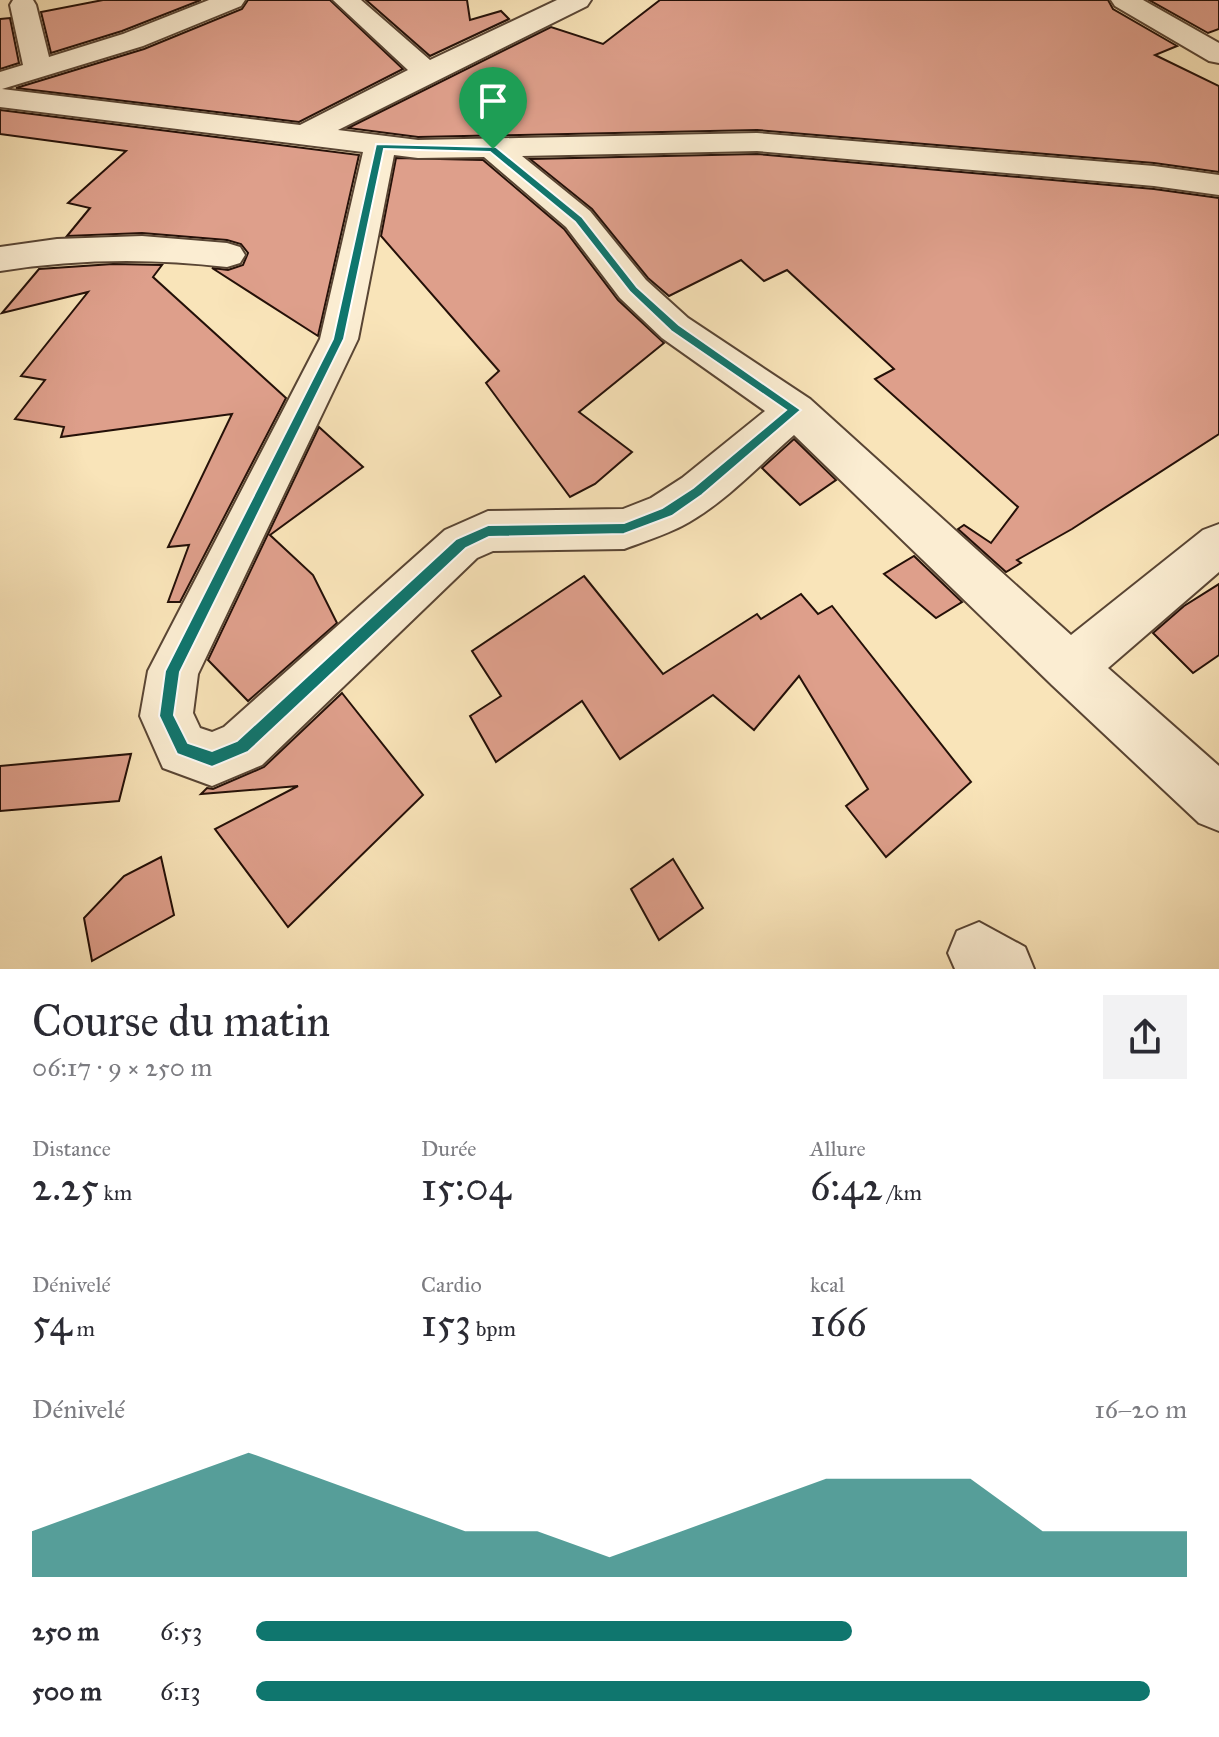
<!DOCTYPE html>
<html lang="fr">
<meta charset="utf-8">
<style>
:root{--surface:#fff;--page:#f2f2f3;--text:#2b2b33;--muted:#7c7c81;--accent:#0f766e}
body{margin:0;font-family:"IM FELL Great Primer",serif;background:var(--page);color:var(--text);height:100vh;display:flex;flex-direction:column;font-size:30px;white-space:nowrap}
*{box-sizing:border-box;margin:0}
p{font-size:26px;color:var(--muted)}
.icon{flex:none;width:44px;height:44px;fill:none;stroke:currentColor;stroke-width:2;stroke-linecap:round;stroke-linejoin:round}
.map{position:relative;height:969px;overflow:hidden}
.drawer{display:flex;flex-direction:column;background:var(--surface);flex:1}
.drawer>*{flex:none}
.pin{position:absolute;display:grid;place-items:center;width:68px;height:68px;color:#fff;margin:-82px -34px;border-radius:50% 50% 50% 0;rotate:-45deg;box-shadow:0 0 8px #0007}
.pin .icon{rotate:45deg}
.round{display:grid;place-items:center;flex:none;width:84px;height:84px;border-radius:0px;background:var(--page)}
.headline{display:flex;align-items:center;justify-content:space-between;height:136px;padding:0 32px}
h1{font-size:44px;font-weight:600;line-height:60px}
.figures{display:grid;grid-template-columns:repeat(3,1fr);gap:12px;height:136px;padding:8px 32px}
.figures div{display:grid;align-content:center}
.figures b{font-size:40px;font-weight:600}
.figures small{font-size:22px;font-weight:400}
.figures p{font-size:22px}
.chart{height:224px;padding:16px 32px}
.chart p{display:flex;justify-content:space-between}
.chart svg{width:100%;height:144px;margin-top:8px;fill:var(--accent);opacity:.7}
ul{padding:0 32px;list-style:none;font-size:26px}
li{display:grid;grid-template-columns:128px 96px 1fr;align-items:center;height:60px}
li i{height:20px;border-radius:10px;background:var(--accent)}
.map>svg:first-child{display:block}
.building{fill:#de9f8b;stroke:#241008;stroke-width:2}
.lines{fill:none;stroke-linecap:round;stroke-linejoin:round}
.minor-casing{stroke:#594534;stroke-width:4}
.minor{fill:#fbedd2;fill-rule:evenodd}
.route{fill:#0f766e;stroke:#fff;stroke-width:2;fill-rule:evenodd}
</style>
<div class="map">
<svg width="1219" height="969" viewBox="0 0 1219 969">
<rect width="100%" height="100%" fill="#f9e4b9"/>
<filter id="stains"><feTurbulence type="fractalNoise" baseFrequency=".0025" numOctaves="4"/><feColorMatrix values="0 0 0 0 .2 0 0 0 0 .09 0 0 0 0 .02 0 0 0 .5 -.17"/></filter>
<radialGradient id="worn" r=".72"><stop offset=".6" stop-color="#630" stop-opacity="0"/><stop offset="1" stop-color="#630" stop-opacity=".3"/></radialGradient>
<g class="building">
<path d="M103 0H201L122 31 51 53 41 12Z"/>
<path d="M248 0H330L403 69 299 122 16 88 144 49 242 9Z"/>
<path d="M366 0H467L470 20 501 11 509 19 430 56Z"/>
<path d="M660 0H1108L1113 9 1177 46 1155 55 1219 86V172L1154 163 757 130 418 137 348 128 551 27 603 44Z"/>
<path d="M1149 0H1219V29L1208 33Z"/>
<path d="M10 18 19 63 0 69V19Z"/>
<path d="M0 110 359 155 318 336 212 268 228 270 243 265 248 253 241 244 227 240 142 233 67 236 90 208 68 203 126 151 0 134Z"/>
<path d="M757 154 1154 189 1219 198V434L1072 529 1017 560 1021 563 1006 572 958 529 964 525 991 543 1018 507 875 379 894 369 787 270 764 281 741 260 669 296 648 278 592 209 530 159Z"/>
<path d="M396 158 483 160 564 229 618 300 664 343 579 412 632 452 595 484 570 497 486 383 499 371 381 236Z"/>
<path d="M113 264 162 265 153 277 286 398 180 602H168L189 545 168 547 232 414 61 437 64 427 15 419 45 380 21 376 88 292 2 313 39 269Z"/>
<path d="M319 427 363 467 270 535 313 575 337 623 248 701 208 660Z"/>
<path d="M794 439 836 480 800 505 762 468Z"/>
<path d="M914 556 962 602 936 618 884 574Z"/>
<path d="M584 576 663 674 757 614 761 619 801 594 818 614 832 606 971 782 886 857 846 806 868 789 799 676 754 730 713 695 620 759 582 701 496 762 470 716 501 696 472 651Z"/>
<path d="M1219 584V655L1193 673 1153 633 1184 606Z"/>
<path d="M342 693 423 795 288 927 215 829 298 786 201 794 207 788 213 789 264 767Z"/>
<path d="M131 754 119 801 0 811V766Z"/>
<path d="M161 857 174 915 92 961 84 918 124 876Z"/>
<path d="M673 859 703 908 659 940 631 889Z"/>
</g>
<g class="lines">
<defs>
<g id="minor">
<path d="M13 0H33L36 5 49 57 123 34 209 0H245L241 6 143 46 2 89 300 125 408 70 333 0H361L430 60 557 0H591L587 6 338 130 418 140 757 133 1154 166 1219 175V195L1154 186 757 151 522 156 590 211 646 280 688 318 810 399 1071 635 1203 530 1219 524V572L1108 668 1219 766V831L1199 823 1052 685 794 435C759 465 724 504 682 526 664 535 643 542 624 549L493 551 477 558 262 765 212 786 163 768 140 716 148 671 320 339 363 152 0 107V72L23 65 10 5ZM394 155 418 158 484 157 566 227 620 298 662 338 765 411 682 478 651 498 623 509 488 511 445 530 224 727 212 732 200 728 193 713 198 674 358 339Z"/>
<path d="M1111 0H1143L1219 43V63L1209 61 1115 6Z"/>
<path d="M142 236 227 243 240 247 245 255 240 263 227 267C150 258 76 259 0 271V247L57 239Z"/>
<path d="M979 922 1025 947 1034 969H955L948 953 957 931Z"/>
</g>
</defs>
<use href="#minor" class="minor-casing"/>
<use href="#minor" class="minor"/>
</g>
<path class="route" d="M376 144 496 147 582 217 637 287 679 325 801 410 702 495 672 516 624 534 489 537 466 548 248 752 212 767 177 754 159 716 165 671 333 339ZM384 149 490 152 575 222 630 292 671 331 786 410 693 488 662 508 624 523 488 525 456 539 237 741 212 751 188 743 174 715 180 672 344 339Z"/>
<rect width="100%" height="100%" filter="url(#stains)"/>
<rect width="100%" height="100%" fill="url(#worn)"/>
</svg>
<div class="pin" style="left:493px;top:149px;background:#1e9e55"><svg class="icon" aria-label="arrive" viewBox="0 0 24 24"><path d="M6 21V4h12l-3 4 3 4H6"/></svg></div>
</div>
<section class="drawer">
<div class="headline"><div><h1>Course du matin</h1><p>06:17 · 9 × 250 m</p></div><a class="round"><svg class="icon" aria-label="share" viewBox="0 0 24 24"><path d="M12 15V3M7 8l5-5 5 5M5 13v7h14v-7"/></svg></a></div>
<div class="figures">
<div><p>Distance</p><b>2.25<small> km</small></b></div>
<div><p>Durée</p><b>15:04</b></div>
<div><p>Allure</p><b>6:42<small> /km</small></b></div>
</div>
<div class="figures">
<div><p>Dénivelé</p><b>54<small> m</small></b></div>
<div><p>Cardio</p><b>153<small> bpm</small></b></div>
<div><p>kcal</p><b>166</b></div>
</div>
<div class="chart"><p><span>Dénivelé</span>16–20 m</p>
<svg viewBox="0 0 160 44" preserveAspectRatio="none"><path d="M0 44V30L10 22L20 14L30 6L40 14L50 22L60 30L70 30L80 38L90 30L100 22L110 14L120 14L130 14L140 30L150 30L160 30V44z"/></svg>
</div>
<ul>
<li><b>250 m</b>6:53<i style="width:64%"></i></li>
<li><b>500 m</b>6:13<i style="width:96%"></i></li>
</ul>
</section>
